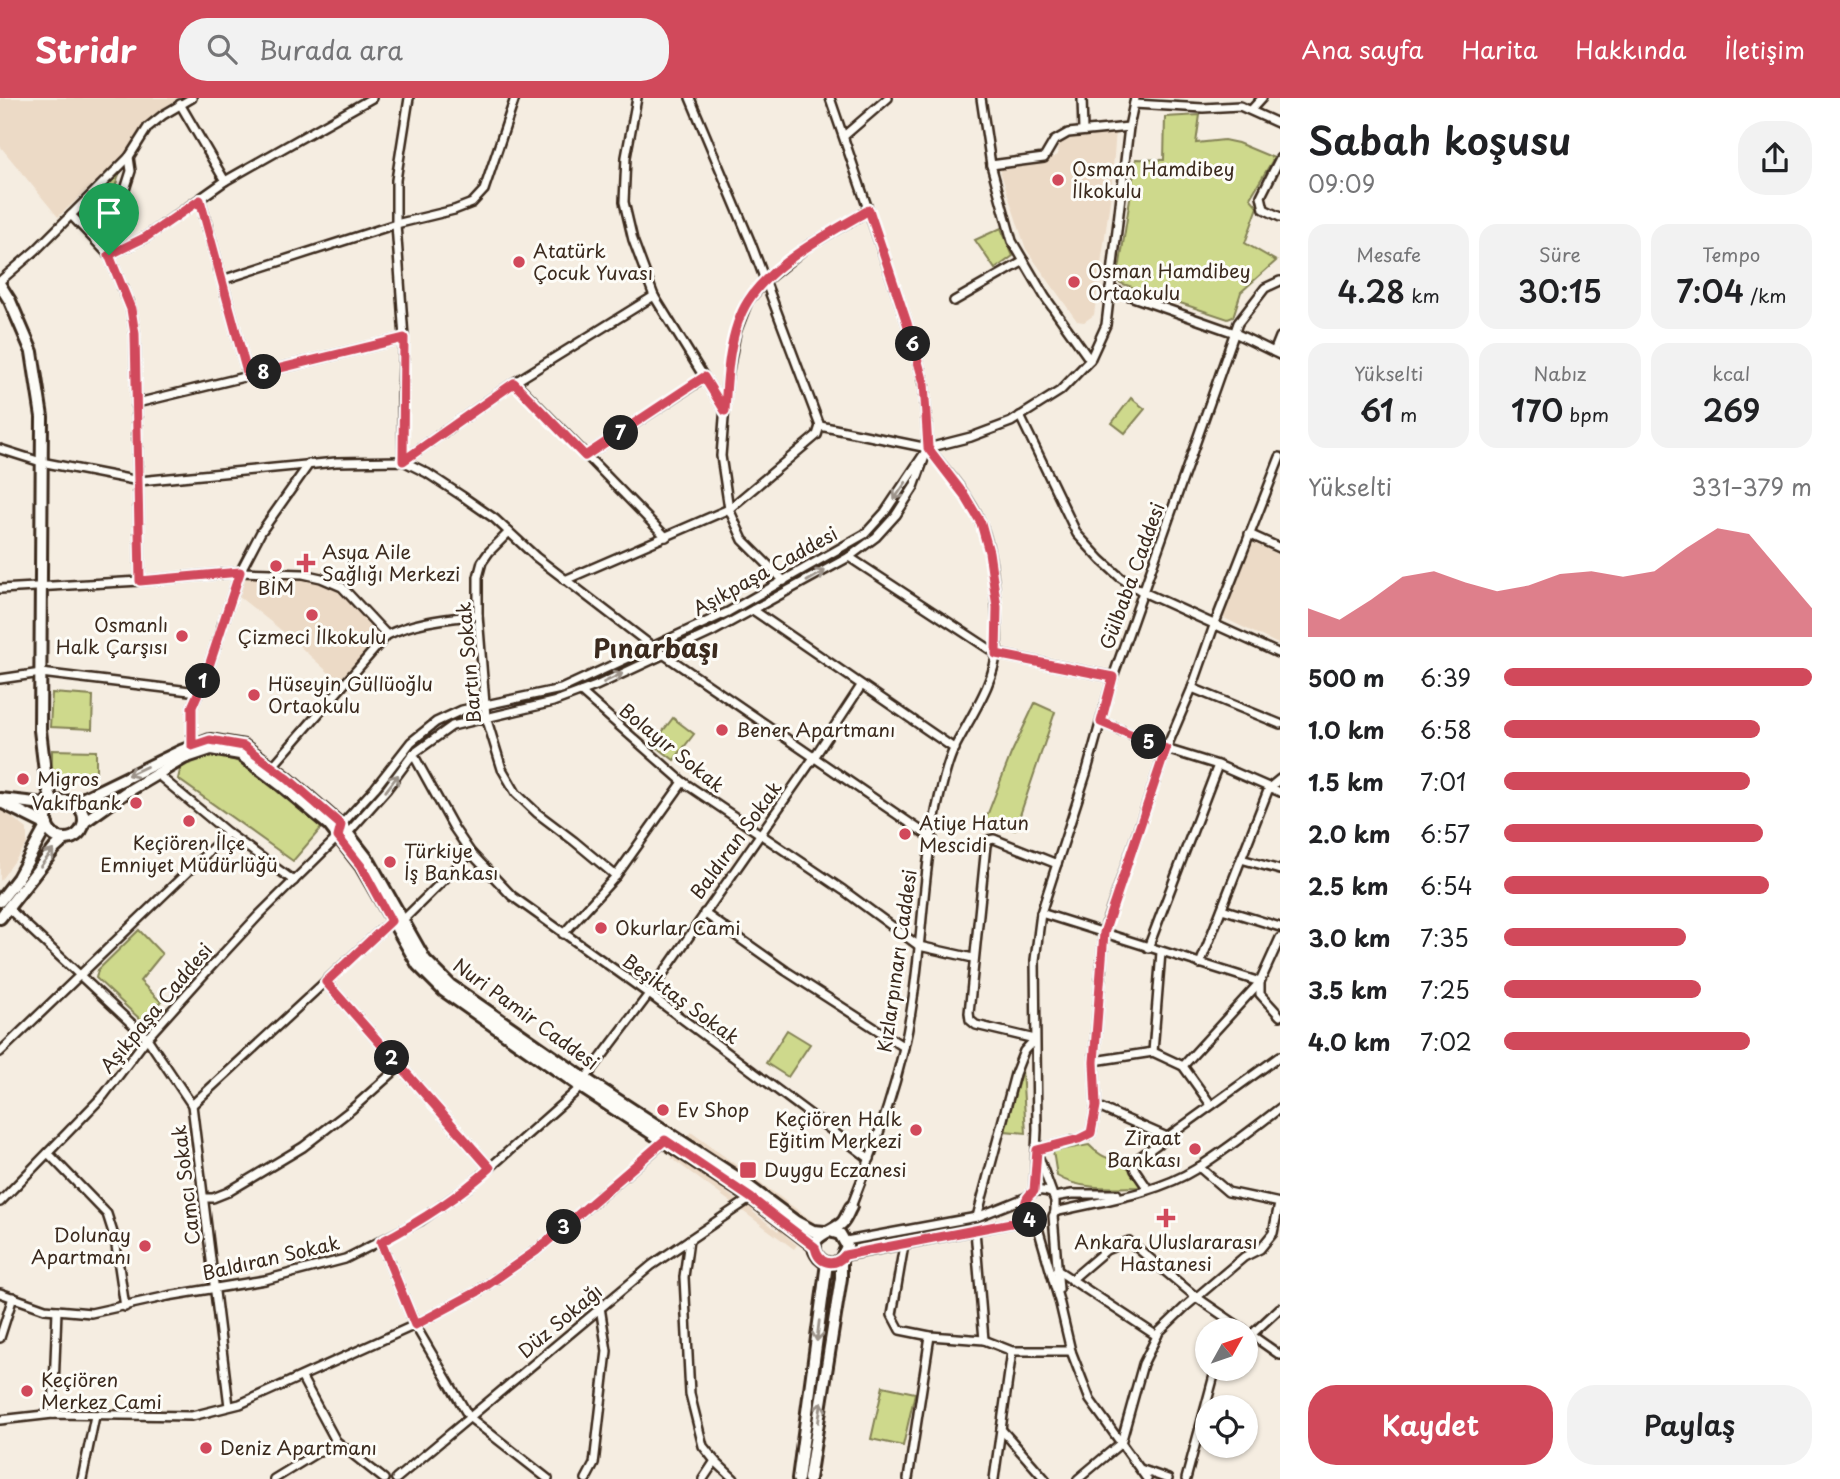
<!DOCTYPE html>
<html lang="tr">
<meta charset="utf-8">
<style>
:root{--surface:#fff;--page:#f2f2f2;--text:#202124;--muted:#757577;--accent:#d1495b}
body{margin:0;font-family:"Playpen Sans",sans-serif;background:var(--page);color:var(--text);height:100vh;display:flex;flex-direction:column;font-size:26px;white-space:nowrap}
*{box-sizing:border-box;margin:0}
p{font-size:23px;color:var(--muted)}
.icon{flex:none;width:38px;height:38px;fill:none;stroke:currentColor;stroke-width:2;stroke-linecap:round;stroke-linejoin:round}
.map{position:relative;flex:1;overflow:hidden}
.details{display:flex;flex-direction:column;background:var(--surface);width:560px}
.details>*{flex:none}
.needle{width:46px;rotate:50deg}
.controls{position:absolute;left:1195px;top:1220px;display:grid;gap:14px}
.controls a{display:grid;place-items:center;width:63px;height:63px;border-radius:50%;background:var(--surface);box-shadow:0 2px 5px #0004;font-size:35px}
.pin{position:absolute;display:grid;place-items:center;width:60px;height:60px;color:#fff;margin:-72px -30px;border-radius:50% 50% 50% 0;rotate:-45deg;box-shadow:0 0 7px #0007}
.pin .icon{rotate:45deg}
.km{position:absolute;width:35px;height:35px;margin:-18px;border-radius:50%;background:#222;color:#fff;font-size:19px;line-height:35px;text-align:center}
.round{display:grid;place-items:center;flex:none;width:74px;height:74px;border-radius:28px;background:var(--page)}
.summary{display:flex;align-items:center;justify-content:space-between;height:119px;padding:0 28px}
h1{font-size:38px;font-weight:600;line-height:52px}
.figures{display:grid;grid-template-columns:repeat(3,1fr);gap:10px;height:119px;padding:7px 28px}
.figures div{display:grid;align-content:center;border-radius:18px;background:var(--page);text-align:center}
.figures b{font-size:30px;font-weight:600}
.figures small{font-size:19px;font-weight:400}
.figures p{font-size:19px}
.chart{height:196px;padding:14px 28px}
.chart p{display:flex;justify-content:space-between}
.chart svg{width:100%;height:126px;margin-top:7px;fill:var(--accent);opacity:.7}
.action{display:flex;gap:14px;margin-top:auto;padding:14px 28px}
.action a{flex:1;height:80px;border-radius:28px;background:var(--accent);color:#fff;font-size:28px;font-weight:600;line-height:80px;text-align:center}
.action a+a{background:var(--page);color:var(--text)}
ul{padding:0 28px;list-style:none;font-size:23px}
li{display:grid;grid-template-columns:112px 84px 1fr;align-items:center;height:52px}
li i{height:18px;border-radius:9px;background:var(--accent)}
header{display:flex;align-items:center;gap:42px;box-sizing:border-box;height:98px;padding:0 35px;background:var(--accent);color:#fff}
header strong{font-size:33px}
nav{display:flex;gap:38px;margin-inline-start:auto;font-size:24px}
.search{width:490px;height:63px;background:var(--page);display:flex;align-items:center;gap:18px;box-sizing:border-box;padding:0 24px;border-radius:28px;color:var(--muted);font-size:26px}
main{display:flex;flex:1;min-height:0}
.map>svg:first-child{display:block}
.built{fill:#ecdac6;fill-rule:evenodd}
.green{fill:#ced98c;stroke:#848255;stroke-width:2}
.lines{fill:none;stroke-linecap:round;stroke-linejoin:round}
.street-casing{stroke:#3b2a1e;stroke-width:12}
.secondary-casing{stroke:#3b2a1e;stroke-width:16}
.primary-casing{stroke:#3b2a1e;stroke-width:16}
.street{stroke:#fdfcf7;stroke-width:7}
.secondary{stroke:#fdfcf7;stroke-width:10}
.primary{stroke:#fdfcf7;stroke-width:10}
.oneway{stroke:#9c938a}
.route-casing{stroke:#fff;stroke-width:14}
.route{stroke:#d1495b;stroke-width:9}
.poi-dot{fill:#d1495b;stroke:#fdfcf7;stroke-width:2.5}
.labels{text-anchor:middle;stroke-width:6;stroke-linejoin:round;paint-order:stroke}
.poi-label{font-size:19px;fill:#3b2a1e;stroke:#fdfcf7;text-anchor:start}
.street-label{font-size:19px;fill:#3b2a1e;stroke:#fdfcf7}
.district-label{font-size:26px;font-weight:bold;fill:#3b2a1e;stroke:#fdfcf7}
</style>
<header>
<strong>Stridr</strong>
<div class="search"><svg class="icon" aria-label="search" viewBox="0 0 24 24"><circle cx="10" cy="10" r="6"/><path d="M15 15l6 6"/></svg>Burada ara</div>
<nav><a>Ana sayfa</a><a>Harita</a><a>Hakkında</a><a>İletişim</a></nav>
</header>
<main>
<div class="map">
<svg width="1280" height="1381" viewBox="0 0 1280 1381">
<rect width="100%" height="100%" fill="#f5ede1"/>
<filter id="ink" filterUnits="userSpaceOnUse"><feTurbulence type="fractalNoise" baseFrequency=".0143" numOctaves="2"/><feDisplacementMap in="SourceGraphic" scale="14" xChannelSelector="R" yChannelSelector="G"/><feConvolveMatrix kernelMatrix="1 2 1 2 8 2 1 2 1" color-interpolation-filters="sRGB"/></filter>
<g filter="url(#ink)">
<g class="built">
<path d="M0 0H180L165 9 145 26 130 52 58 119 0 48Z"/>
<path d="M1116 32 1111 95 1094 217 1084 224 1077 223 1026 151 999 70 1049 61 1058 57 1057 44 1066 37Z"/>
<path d="M1252 444 1280 457V547L1222 519Z"/>
<path d="M245 478 305 481 336 489 383 538 338 583 286 536 238 498Z"/>
<path d="M0 713H4L27 731V746L0 783Z"/>
<path d="M691 1034 814 1124 811 1128 799 1120 786 1138 797 1147 794 1151 671 1060 674 1057 685 1064 699 1046 688 1038ZM705 1051 729 1068 716 1087 692 1070ZM736 1073 751 1102 746 1109 723 1092ZM757 1109 792 1115 778 1133 753 1114Z"/>
</g>
<g class="green">
<path d="M1200 17 1196 45 1224 42 1238 45 1274 60 1250 100 1258 109 1245 145 1276 163 1241 194 1233 219 1228 221 1123 186 1119 184 1118 179 1136 61 1164 62 1165 19Z"/>
<path d="M119 76 103 130 99 132 80 114 82 110Z"/>
<path d="M1001 130 1013 158 995 171 975 142Z"/>
<path d="M1131 300 1145 311 1125 335 1112 325Z"/>
<path d="M52 595 93 598 92 631 50 629Z"/>
<path d="M1035 605 1055 614 1015 732 985 723 1011 656Z"/>
<path d="M673 620 694 636 674 662 653 646Z"/>
<path d="M52 652 96 653V677H52Z"/>
<path d="M211 656C256 662 290 699 323 728L293 763 178 681 181 668 193 660Z"/>
<path d="M139 832 162 856 140 883 161 904 143 924 96 880 98 872Z"/>
<path d="M787 932 810 946 788 979 766 965Z"/>
<path d="M1022 971 1026 1035 1005 1033Z"/>
<path d="M1089 1047C1108 1068 1129 1058 1143 1089 1115 1089 1082 1093 1057 1078L1053 1053Z"/>
<path d="M883 1288 915 1295 903 1348 871 1341Z"/>
</g>
<g class="lines">
<defs>
<g id="street">
<path d="M637 0 626 59 624 104 633 142 654 198 725 313"/>
<path d="M690 0 751 145 820 328 928 350 971 339 1011 324 1060 293 1090 262 1106 227 1129 29 1135 0"/>
<path d="M830 0 907 225 924 285 928 350"/>
<path d="M981 0 991 67 1012 143 1045 199 1090 262"/>
<path d="M1082 0 1083 33"/>
<path d="M180 6 225 83"/>
<path d="M1134 6 1203 10 1240 8 1280 26"/>
<path d="M1251 12 1262 0"/>
<path d="M844 38 888 0"/>
<path d="M129 59 131 73 108 145 109 157 131 211 135 236 140 483"/>
<path d="M1280 60 1261 98 1264 111 1280 119"/>
<path d="M991 67 1044 60 1054 43 1068 35 1129 29"/>
<path d="M200 101 248 278"/>
<path d="M71 117 109 157 146 139 225 83 372 0"/>
<path d="M222 182 396 126 454 112 472 105 484 92 515 0"/>
<path d="M0 183 36 152 129 59 148 29 163 17 192 0"/>
<path d="M1110 191 1235 235 1280 257"/>
<path d="M954 203 1024 163"/>
<path d="M1274 254 1280 239"/>
<path d="M515 284 666 439"/>
<path d="M137 305 404 240"/>
<path d="M1020 318 1077 436 1101 462 1121 480 1143 494 1280 556"/>
<path d="M0 351 41 364 139 383 336 364 403 363 427 375 462 398 495 421 536 459 653 549 933 741"/>
<path d="M585 358 704 280"/>
<path d="M403 363 402 299 404 240 396 126V82L409 0"/>
<path d="M403 363 515 284 654 198"/>
<path d="M509 434 489 454 482 464 478 479V517L486 619 502 671 516 695 537 715 574 743 616 778"/>
<path d="M1249 436 1280 450"/>
<path d="M849 459 997 556 1113 579"/>
<path d="M565 482 729 411 817 337 820 328"/>
<path d="M784 483 743 442 729 411 721 358 727 283 736 234 748 203 765 183 808 148 869 112"/>
<path d="M0 491 140 483 240 474 303 476 321 480 342 489 387 537"/>
<path d="M753 512 955 651"/>
<path d="M0 581 41 575 198 594"/>
<path d="M1192 590 1280 626"/>
<path d="M581 594 683 684 843 792 919 848 973 860"/>
<path d="M1101 624 1166 651 1218 667 1280 694"/>
<path d="M192 648V609L206 577 240 474 261 434 309 366"/>
<path d="M413 656 454 730 471 755 512 798 649 896 870 1061"/>
<path d="M272 669 387 537C416 523 446 521 478 517"/>
<path d="M157 676 228 735 294 783"/>
<path d="M341 727 375 690 411 644 436 624 462 612 561 591 728 514 865 436 885 414 928 350 914 389 896 417 876 439 849 459 714 533 596 588 553 604 452 628 413 656 387 691 347 736"/>
<path d="M1241 761 1280 772"/>
<path d="M8 810 147 940 192 1007 229 1308"/>
<path d="M1222 811 1280 829"/>
<path d="M704 815 786 873 904 949"/>
<path d="M1041 815 1260 884V896L1280 918"/>
<path d="M402 823 471 755"/>
<path d="M563 836 616 778 683 684"/>
<path d="M1148 850 1218 667"/>
<path d="M1200 866 1269 690 1280 681"/>
<path d="M326 884 490 1070"/>
<path d="M0 954 228 735"/>
<path d="M1153 954 1161 854"/>
<path d="M1094 963 1153 954 1183 968 1211 1007"/>
<path d="M1183 968 1260 884 1280 840"/>
<path d="M585 981 649 896 815 658 861 588"/>
<path d="M192 1007 391 823"/>
<path d="M1096 1008 1167 1039"/>
<path d="M1037 1052 1079 1041 1091 1035 1096 1008 1094 963 1104 835 1107 823 1166 651 1192 590 1215 525 1280 359"/>
<path d="M48 1055 107 1116 115 1141 125 1209"/>
<path d="M1038 1057 1055 1103V1114L1053 1118 1059 1191"/>
<path d="M1199 1069 1228 1094 1280 1105"/>
<path d="M1148 1091 1135 1072 1133 1066 1137 1061 1280 958"/>
<path d="M1034 1093 1037 1032 1035 862 1041 815 1086 676 1113 579 1238 225 1265 190 1280 183"/>
<path d="M1051 1095C1028 1085 1014 1110 1036 1123L1060 1206 1071 1253 1090 1302 1147 1381"/>
<path d="M1054 1099 1072 1096H1117"/>
<path d="M204 1100H213L228 1094 303 1049 352 1011 399 969"/>
<path d="M0 1104 104 997 147 940 208 872 258 818 338 739"/>
<path d="M851 1109C877 1043 902 977 912 907 923 837 923 765 940 696 944 681 947 665 954 651 969 621 996 583 997 549 998 515 994 454 980 423 968 396 946 373 928 350"/>
<path d="M1055 1114C1101 1103 1156 1096 1196 1071 1225 1053 1253 1031 1280 1010"/>
<path d="M977 1119 1015 976 1024 953 1035 941 976 927 970 922 969 915 986 747 989 742 994 741 1057 766"/>
<path d="M975 1132 984 1242"/>
<path d="M689 1142 684 1179 690 1296 703 1348 715 1363 734 1381"/>
<path d="M846 1143 977 1119 1027 1099"/>
<path d="M381 1144 415 1227 469 1319 548 1381"/>
<path d="M904 1147 892 1217 900 1232 930 1238 984 1242 1012 1253H1071"/>
<path d="M845 1158 1032 1121"/>
<path d="M1057 1172 1157 1238"/>
<path d="M1071 1182 1106 1152 1129 1143 1196 1199 1244 1232"/>
<path d="M0 1195 45 1211 91 1215 168 1198 265 1182 345 1161 420 1123 468 1089 581 989"/>
<path d="M1250 1236 1280 1257"/>
<path d="M1246 1237H1251L1280 1210"/>
<path d="M0 1240 13 1199"/>
<path d="M302 1280 336 1343 384 1381"/>
<path d="M53 1316 57 1212"/>
<path d="M0 1322 53 1316 192 1318 240 1306 415 1227 477 1194 536 1153 665 1043"/>
<path d="M1001 1331 1045 1381"/>
<path d="M1140 1371 1168 1381"/>
<path d="M82 1381 95 1318"/>
<path d="M274 1381 336 1343"/>
<path d="M396 1381 652 1167 751 1100"/>
<path d="M586 1381 594 1366 607 1253 600 1209"/>
<path d="M703 1381 715 1363"/>
<path d="M908 1381 930 1238"/>
<path d="M994 1381 1012 1253"/>
<path d="M1078 1381 1121 1345 1143 1266 1159 1234 1185 1209 1244 1159 1260 1151 1273 1135 1279 1106"/>
<path d="M1186 1381 1216 1270"/>
</g>
<g id="secondary">
<path d="M0 187 10 203 32 254 42 319 40 632 46 682 53 707 0 701"/>
<path d="M3 705 47 727"/>
</g>
<g id="primary">
<circle cx="65" cy="722" r="19"/>
<path d="M74 705 181 653 210 642 244 648 287 680 341 727 369 763 425 862 450 887 585 981 736 1079 796 1124 813 1133 825 1134"/>
<path d="M84 724 125 695 184 660 211 651 240 656 281 687 329 727 361 768 418 867 444 893 581 989 751 1100 815 1149"/>
<path d="M0 803 18 780 47 727"/>
<path d="M0 820 55 750 65 741"/>
<path d="M830 1133 840 1136 847 1148 841 1162 832 1166C826 1165 820 1163 817 1157 805 1138 833 1134 842 1125 846 1121 848 1114 851 1109"/>
<path d="M798 1381 827 1165"/>
<path d="M809 1381 841 1180V1162"/>
</g>
</defs>
<use href="#street" class="street-casing"/>
<use href="#secondary" class="secondary-casing"/>
<use href="#primary" class="primary-casing"/>
<use href="#street" class="street"/>
<use href="#secondary" class="secondary"/>
<use href="#primary" class="primary"/>
</g>
<defs><path id="oneway-shaft" d="M-6 0H5M1.5-3L5.5 0L1.5 3" fill="none" stroke-width="1.6" stroke-linecap="round" stroke-linejoin="round" transform="scale(1.75)"/></defs>
<g class="oneway">
<use href="#oneway-shaft" transform="translate(900 393) rotate(124)"/>
<use href="#oneway-shaft" transform="translate(816 478) rotate(-30)"/>
<use href="#oneway-shaft" transform="translate(613 580) rotate(-25)"/>
<use href="#oneway-shaft" transform="translate(137 673) rotate(155)"/>
<use href="#oneway-shaft" transform="translate(392 685) rotate(-53)"/>
<use href="#oneway-shaft" transform="translate(47 760) rotate(-52)"/>
<use href="#oneway-shaft" transform="translate(818 1233) rotate(97)"/>
<use href="#oneway-shaft" transform="translate(820 1314) rotate(-81)"/>
</g>
</g>
<g class="lines" filter="url(#ink)">
<defs>
<path id="route" d="M200 102 248 278 404 240 403 363 514 285 585 358 704 279 725 313C727 278 729 233 748 203 772 165 831 134 869 112L907 225 924 285 928 350 965 398 981 425 989 454 997 509 996 556 1113 579 1101 624 1166 651 1104 835 1094 964 1096 1008 1091 1035 1079 1041 1037 1052 1034 1093C1023 1101 1022 1112 1032 1121L845 1157C834 1170 818 1166 815 1149L751 1100 665 1042 536 1153 477 1194 415 1227 381 1144C421 1123 457 1100 490 1070L326 884 391 823 361 768 338 739 341 727 287 680 244 648 210 642 192 648V609L206 577 240 474 140 483 135 236 131 211 109 157 146 139Z"/>
</defs>
<use href="#route" class="route-casing"/>
<use href="#route" class="route"/>
</g>
<g class="poi-dot">
<circle cx="1058" cy="82" r="7"/>
<circle cx="519" cy="164" r="7"/>
<circle cx="1074" cy="184" r="7"/>
<path d="M302.5 454.5h7v7h7v7h-7v7h-7v-7h-7v-7h7z"/>
<circle cx="276" cy="468" r="7"/>
<circle cx="312" cy="517" r="7"/>
<circle cx="182" cy="538" r="7"/>
<circle cx="254" cy="597" r="7"/>
<circle cx="722" cy="632" r="7"/>
<circle cx="23" cy="681" r="7"/>
<circle cx="136" cy="705" r="7"/>
<circle cx="189" cy="723" r="7"/>
<circle cx="905" cy="736" r="7"/>
<circle cx="390" cy="764" r="7"/>
<circle cx="601" cy="830" r="7"/>
<circle cx="663" cy="1012" r="7"/>
<circle cx="916" cy="1032" r="7"/>
<circle cx="1195" cy="1051" r="7"/>
<rect x="739" y="1063" width="18" height="18" rx="3.5"/>
<path d="M1162.5 1109.5h7v7h7v7h-7v7h-7v-7h-7v-7h7z"/>
<circle cx="145" cy="1148" r="7"/>
<circle cx="27" cy="1293" r="7"/>
<circle cx="206" cy="1350" r="7"/>
</g>
<g class="labels">
<g class="poi-label">
<text x="1072" y="78">Osman Hamdibey<tspan x="1072" dy="22">İlkokulu</tspan></text>
<text x="533" y="160">Atatürk<tspan x="533" dy="22">Çocuk Yuvası</tspan></text>
<text x="1088" y="180">Osman Hamdibey<tspan x="1088" dy="22">Ortaokulu</tspan></text>
<text x="322" y="461">Asya Aile<tspan x="322" dy="22">Sağlığı Merkezi</tspan></text>
<text x="276" y="497" text-anchor="middle">BİM</text>
<text x="168" y="534" text-anchor="end">Osmanlı<tspan x="168" dy="22">Halk Çarşısı</tspan></text>
<text x="312" y="546" text-anchor="middle">Çizmeci İlkokulu</text>
<text x="268" y="593">Hüseyin Güllüoğlu<tspan x="268" dy="22">Ortaokulu</tspan></text>
<text x="736" y="639">Bener Apartmanı</text>
<text x="37" y="688">Migros</text>
<text x="122" y="712" text-anchor="end">Vakıfbank</text>
<text x="919" y="732">Atiye Hatun<tspan x="919" dy="22">Mescidi</tspan></text>
<text x="189" y="752" text-anchor="middle">Keçiören İlçe<tspan x="189" dy="22">Emniyet Müdürlüğü</tspan></text>
<text x="404" y="760">Türkiye<tspan x="404" dy="22">İş Bankası</tspan></text>
<text x="615" y="837">Okurlar Cami</text>
<text x="677" y="1019">Ev Shop</text>
<text x="902" y="1028" text-anchor="end">Keçiören Halk<tspan x="902" dy="22">Eğitim Merkezi</tspan></text>
<text x="1181" y="1047" text-anchor="end">Ziraat<tspan x="1181" dy="22">Bankası</tspan></text>
<text x="764" y="1079">Duygu Eczanesi</text>
<text x="131" y="1144" text-anchor="end">Dolunay<tspan x="131" dy="22">Apartmanı</tspan></text>
<text x="1166" y="1151" text-anchor="middle">Ankara Uluslararası<tspan x="1166" dy="22">Hastanesi</tspan></text>
<text x="41" y="1289">Keçiören<tspan x="41" dy="22">Merkez Cami</tspan></text>
<text x="220" y="1357">Deniz Apartmanı</text>
</g>
<g class="street-label">
<text transform="translate(765 473) rotate(-29)" y="7">Aşıkpaşa Caddesi</text>
<text transform="translate(1132 478) rotate(-70)" y="7">Gülbaba Caddesi</text>
<text transform="translate(469 565) rotate(-95)" y="7">Bartın Sokak</text>
<text transform="translate(672 650) rotate(39)" y="7">Bolayır Sokak</text>
<text transform="translate(736 742) rotate(-54)" y="7">Baldıran Sokak</text>
<text transform="translate(897 863) rotate(-82)" y="7">Kızlarpınarı Caddesi</text>
<text transform="translate(681 901) rotate(36)" y="7">Beşiktaş Sokak</text>
<text transform="translate(156 910) rotate(-50)" y="7">Aşıkpaşa Caddesi</text>
<text transform="translate(526 916) rotate(36)" y="7">Nuri Pamir Caddesi</text>
<text transform="translate(186 1087) rotate(-97)" y="7">Camcı Sokak</text>
<text transform="translate(271 1160) rotate(-13)" y="7">Baldıran Sokak</text>
<text transform="translate(560 1223) rotate(-40)" y="7">Düz Sokağı</text>
</g>
<g class="district-label">
<text x="656" y="560">Pınarbaşı</text>
</g>
</g>
</svg>
<div class="controls">
<a><svg class="needle" viewBox="-14 -14 28 28"><path d="M0-13l5 13h-10z" fill="#e53935"/><path d="M0 13l5-13h-10z" fill="#757577"/></svg></a>
<a><svg class="icon" aria-label="locate" viewBox="0 0 24 24"><circle cx="12" cy="12" r="6"/><path d="M12 2v4M12 18v4M2 12h4M18 12h4"/></svg></a>
</div>
<div class="pin" style="left:109px;top:157px;background:#1e9e55"><svg class="icon" aria-label="arrive" viewBox="0 0 24 24"><path d="M6 21V4h12l-3 4 3 4H6"/></svg></div>
<b class="km" style="left:203px;top:583px">1</b>
<b class="km" style="left:392px;top:960px">2</b>
<b class="km" style="left:564px;top:1129px">3</b>
<b class="km" style="left:1030px;top:1122px">4</b>
<b class="km" style="left:1149px;top:644px">5</b>
<b class="km" style="left:913px;top:246px">6</b>
<b class="km" style="left:621px;top:335px">7</b>
<b class="km" style="left:264px;top:274px">8</b>
</div>
<section class="details">
<div class="summary"><div><h1>Sabah koşusu</h1><p>09:09</p></div><a class="round"><svg class="icon" aria-label="share" viewBox="0 0 24 24"><path d="M12 15V3M7 8l5-5 5 5M5 13v7h14v-7"/></svg></a></div>
<div class="figures">
<div><p>Mesafe</p><b>4.28<small> km</small></b></div>
<div><p>Süre</p><b>30:15</b></div>
<div><p>Tempo</p><b>7:04<small> /km</small></b></div>
</div>
<div class="figures">
<div><p>Yükselti</p><b>61<small> m</small></b></div>
<div><p>Nabız</p><b>170<small> bpm</small></b></div>
<div><p>kcal</p><b>269</b></div>
</div>
<div class="chart"><p><span>Yükselti</span>331–379 m</p>
<svg viewBox="0 0 160 44" preserveAspectRatio="none"><path d="M0 44V34L10 38L20 31L30 23L40 21L50 25L60 28L70 26L80 22L90 21L100 23L110 21L120 13L130 6L140 8L150 21L160 34V44z"/></svg>
</div>
<ul>
<li><b>500 m</b>6:39<i style="width:100%"></i></li>
<li><b>1.0 km</b>6:58<i style="width:83%"></i></li>
<li><b>1.5 km</b>7:01<i style="width:80%"></i></li>
<li><b>2.0 km</b>6:57<i style="width:84%"></i></li>
<li><b>2.5 km</b>6:54<i style="width:86%"></i></li>
<li><b>3.0 km</b>7:35<i style="width:59%"></i></li>
<li><b>3.5 km</b>7:25<i style="width:64%"></i></li>
<li><b>4.0 km</b>7:02<i style="width:80%"></i></li>
</ul>
<div class="action"><a>Kaydet</a><a>Paylaş</a></div>
</section>
</main>
